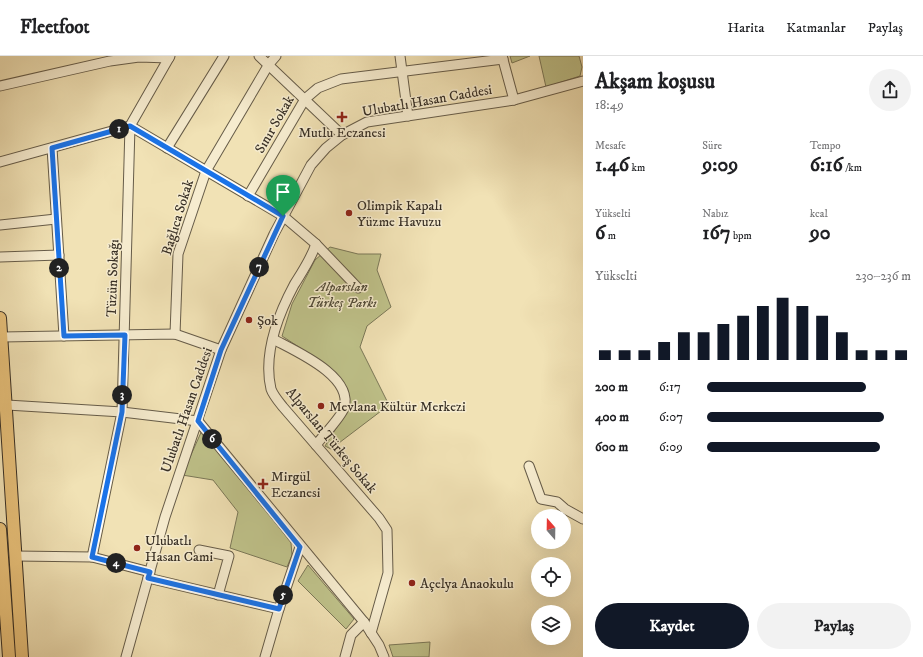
<!DOCTYPE html>
<html lang="tr">
<meta charset="utf-8">
<style>
:root{--surface:#fff;--page:#f2f2f2;--text:#202124;--muted:#757577;--line:#e0e0e0;--accent:#111827}
body{margin:0;font-family:"IM FELL DW Pica",serif;background:var(--page);color:var(--text);height:100vh;display:flex;flex-direction:column;font-size:15px;white-space:nowrap}
*{box-sizing:border-box;margin:0}
p{font-size:13px;color:var(--muted)}
.icon{flex:none;width:22px;height:22px;fill:none;stroke:currentColor;stroke-width:2;stroke-linecap:round;stroke-linejoin:round}
.map{position:relative;flex:1;overflow:hidden}
.side{display:flex;flex-direction:column;background:var(--surface);width:340px}
.side>*{flex:none}
.needle{width:26px;rotate:340deg}
.buttons{position:absolute;left:531px;top:453px;display:grid;gap:8px}
.buttons a{display:grid;place-items:center;width:40px;height:40px;border-radius:50%;background:var(--surface);box-shadow:0 4px 16px #0002;font-size:20px}
.pin{position:absolute;display:grid;place-items:center;width:34px;height:34px;color:#fff;margin:-41px -17px;border-radius:50% 50% 50% 0;rotate:-45deg;box-shadow:0 0 4px #0007}
.pin .icon{rotate:45deg}
.km{position:absolute;width:20px;height:20px;margin:-10px;border-radius:50%;background:#222;color:#fff;font-size:11px;line-height:20px;text-align:center}
.round{display:grid;place-items:center;flex:none;width:42px;height:42px;border-radius:21px;background:var(--page)}
.headline{display:flex;align-items:center;justify-content:space-between;height:68px;padding:0 12px}
h1{font-size:22px;font-weight:800;line-height:30px}
.figures{display:grid;grid-template-columns:repeat(3,1fr);gap:6px;height:68px;padding:4px 12px}
.figures div{display:grid;align-content:center}
.figures b{font-size:20px;font-weight:800}
.figures small{font-size:11px;font-weight:400}
.figures p{font-size:11px}
.chart{height:112px;padding:8px 12px}
.chart p{display:flex;justify-content:space-between}
.chart svg{width:100%;height:72px;margin-top:4px;stroke:var(--accent);stroke-width:6}
.button{display:flex;gap:8px;margin-top:auto;padding:8px 12px}
.button a{flex:1;height:46px;border-radius:24px;background:var(--accent);color:#fff;font-size:16px;font-weight:800;line-height:46px;text-align:center}
.button a+a{background:var(--page);color:var(--text)}
ul{padding:0 12px;list-style:none;font-size:13px}
li{display:grid;grid-template-columns:64px 48px 1fr;align-items:center;height:30px}
li i{height:10px;border-radius:5px;background:var(--accent)}
header{display:flex;align-items:center;gap:24px;box-sizing:border-box;height:56px;padding:0 20px;background:var(--surface);border-bottom:1px solid var(--line)}
header strong{font-size:19px}
nav{display:flex;gap:22px;margin-inline-start:auto;font-size:14px}
main{display:flex;flex:1;min-height:0}
.map>svg:first-child{display:block}
.green{fill:#bfc28a;stroke:#7b7858}
.lines{fill:none;stroke-linecap:round;stroke-linejoin:round}
.minor-casing{stroke:#665c49;stroke-width:11}
.major-casing{stroke:#372f25;stroke-width:14}
.minor{stroke:#f6eccf;stroke-width:9}
.major{stroke:#e8c17a;stroke-width:12}
.route-casing{stroke:#fff;stroke-width:8}
.route{stroke:#1a73e8;stroke-width:5}
.poi-dot{fill:#8f2418;stroke:#f6eccf;stroke-width:1.5}
.labels{text-anchor:middle;stroke-width:3;stroke-linejoin:round;paint-order:stroke}
.street-label{font-size:14px;fill:#372f25;stroke:#f6eccf}
.poi-label{font-size:14px;fill:#372f25;stroke:#f6eccf;text-anchor:start}
.park-label{font-size:14px;font-style:italic;fill:#524c39;stroke:#f6eccf}
</style>
<header>
<strong>Fleetfoot</strong>
<nav><a>Harita</a><a>Katmanlar</a><a>Paylaş</a></nav>
</header>
<main>
<div class="map">
<svg width="583" height="601" viewBox="0 0 583 601">
<rect width="100%" height="100%" fill="#f1e2b5"/>
<filter id="stains"><feTurbulence type="fractalNoise" baseFrequency=".005" numOctaves="4"/><feColorMatrix values="0 0 0 0 .2 0 0 0 0 .09 0 0 0 0 .02 0 0 0 .5 -.17"/></filter>
<radialGradient id="worn" r=".72"><stop offset=".6" stop-color="#630" stop-opacity="0"/><stop offset="1" stop-color="#630" stop-opacity=".3"/></radialGradient>
<g class="green">
<path d="M510 0H530L512 7Z"/>
<path d="M539 0H579L582 11 580 20 546 31Z"/>
<path d="M330 191 358 198H381L377 214 391 251 367 270 360 291 389 349 331 393 325 390 347 355 348 334 331 312 282 280 292 248 315 204Z"/>
<path d="M203 372 291 487 292 499 287 511 230 492 238 456 213 424 182 419Z"/>
<path d="M308 509 354 563 346 573 298 525Z"/>
<path d="M430 586 429 601H393L389 589Z"/>
</g>
<g class="lines">
<defs>
<g id="minor">
<path d="M259 0 342 79"/>
<path d="M400 0 408 60"/>
<path d="M502 0 514 44"/>
<path d="M0 30 110 5 139 1 169 2"/>
<path d="M52 92 64 280"/>
<path d="M167 92 224 0"/>
<path d="M0 106 130 70 283 160 316 188 358 232"/>
<path d="M248 140 305 43 318 32 341 23 503 3"/>
<path d="M0 169 56 163"/>
<path d="M316 188C311 203 302 216 294 229 278 259 263 299 271 333 273 339 279 346 283 351L379 462 387 474 388 517 371 577"/>
<path d="M0 201 59 199"/>
<path d="M175 278 178 198 206 115 269 8 276 0"/>
<path d="M2 281 175 278 221 294"/>
<path d="M273 283C295 295 354 320 344 352 342 360 322 381 316 389"/>
<path d="M7 349 122 356 198 365 364 566 379 589 384 601"/>
<path d="M529 410 541 443 557 446 565 453 583 463"/>
<path d="M199 494 229 500 218 539"/>
<path d="M16 500 92 501 150 516"/>
<path d="M92 501 122 356 130 70 170 0"/>
<path d="M148 522 279 553"/>
<path d="M126 601 165 461 221 294 274 178 311 109 326 92 342 79 367 66 514 44 583 25"/>
<path d="M265 601 279 553 300 491"/>
<path d="M345 601 351 579 364 566"/>
</g>
<g id="major">
<path d="M0 262 22 601"/>
<path d="M0 473 9 601"/>
</g>
</defs>
<use href="#minor" class="minor-casing"/>
<use href="#major" class="major-casing"/>
<use href="#minor" class="minor"/>
<use href="#major" class="major"/>
</g>
<g class="lines">
<defs>
<path id="route" d="M130 70 283 160 221 294 198 365 300 491 279 553 148 522 150 516 92 501 122 356 125 279 64 280 52 92Z"/>
</defs>
<use href="#route" class="route-casing"/>
<use href="#route" class="route"/>
</g>
<g class="poi-dot">
<path d="M340 55h4v4h4v4h-4v4h-4v-4h-4v-4h4z"/>
<circle cx="349" cy="157" r="4"/>
<circle cx="249" cy="264" r="4"/>
<circle cx="321" cy="350" r="4"/>
<path d="M261 422h4v4h4v4h-4v4h-4v-4h-4v-4h4z"/>
<circle cx="137" cy="492" r="4"/>
<circle cx="412" cy="527" r="4"/>
</g>
<g class="labels">
<g class="street-label">
<text transform="translate(427 44) rotate(-10)" y="5">Ulubatlı Hasan Caddesi</text>
<text transform="translate(274 68) rotate(-60)" y="5">Sınır Sokak</text>
<text transform="translate(177 161) rotate(-73)" y="5">Bağlıca Sokak</text>
<text transform="translate(112 222) rotate(-88)" y="5">Tüzün Sokağı</text>
<text transform="translate(186 354) rotate(-71)" y="5">Ulubatlı Hasan Caddesi</text>
<text transform="translate(332 384) rotate(50)" y="5">Alparslan Türkeş Sokak</text>
</g>
<g class="poi-label">
<text x="342" y="81" text-anchor="middle">Mutlu Eczanesi</text>
<text x="357" y="154">Olimpik Kapalı<tspan x="357" dy="16">Yüzme Havuzu</tspan></text>
<text x="257" y="269">Şok</text>
<text x="329" y="355">Mevlana Kültür Merkezi</text>
<text x="271" y="425">Mirgül<tspan x="271" dy="16">Eczanesi</tspan></text>
<text x="145" y="489">Ulubatlı<tspan x="145" dy="16">Hasan Cami</tspan></text>
<text x="420" y="532">Açelya Anaokulu</text>
</g>
<g class="park-label">
<text x="342" y="235">Alparslan<tspan x="342" dy="16">Türkeş Parkı</tspan></text>
</g>
</g>
<rect width="100%" height="100%" filter="url(#stains)"/>
<rect width="100%" height="100%" fill="url(#worn)"/>
</svg>
<div class="buttons">
<a><svg class="needle" viewBox="-14 -14 28 28"><path d="M0-13l5 13h-10z" fill="#e53935"/><path d="M0 13l5-13h-10z" fill="#757577"/></svg></a>
<a><svg class="icon" aria-label="locate" viewBox="0 0 24 24"><circle cx="12" cy="12" r="6"/><path d="M12 2v4M12 18v4M2 12h4M18 12h4"/></svg></a>
<a><svg class="icon" aria-label="layers" viewBox="0 0 24 24"><path d="M12 4l9 5-9 5-9-5zM3 14l9 5 9-5"/></svg></a>
</div>
<div class="pin" style="left:283px;top:160px;background:#1e9e55"><svg class="icon" aria-label="arrive" viewBox="0 0 24 24"><path d="M6 21V4h12l-3 4 3 4H6"/></svg></div>
<b class="km" style="left:119px;top:73px">1</b>
<b class="km" style="left:59px;top:212px">2</b>
<b class="km" style="left:122px;top:339px">3</b>
<b class="km" style="left:116px;top:507px">4</b>
<b class="km" style="left:283px;top:539px">5</b>
<b class="km" style="left:212px;top:383px">6</b>
<b class="km" style="left:259px;top:211px">7</b>
</div>
<section class="side">
<div class="headline"><div><h1>Akşam koşusu</h1><p>18:49</p></div><a class="round"><svg class="icon" aria-label="share" viewBox="0 0 24 24"><path d="M12 15V3M7 8l5-5 5 5M5 13v7h14v-7"/></svg></a></div>
<div class="figures">
<div><p>Mesafe</p><b>1.46<small> km</small></b></div>
<div><p>Süre</p><b>9:09</b></div>
<div><p>Tempo</p><b>6:16<small> /km</small></b></div>
</div>
<div class="figures">
<div><p>Yükselti</p><b>6<small> m</small></b></div>
<div><p>Nabız</p><b>167<small> bpm</small></b></div>
<div><p>kcal</p><b>90</b></div>
</div>
<div class="chart"><p><span>Yükselti</span>230–236 m</p>
<svg viewBox="0 0 160 44" preserveAspectRatio="none"><path d="M5 44V38M15 44V38M25 44V38M35 44V33M45 44V27M55 44V27M65 44V22M75 44V17M85 44V11M95 44V6M105 44V11M115 44V17M125 44V27M135 44V38M145 44V38M155 44V38"/></svg>
</div>
<ul>
<li><b>200 m</b>6:17<i style="width:78%"></i></li>
<li><b>400 m</b>6:07<i style="width:87%"></i></li>
<li><b>600 m</b>6:09<i style="width:85%"></i></li>
</ul>
<div class="button"><a>Kaydet</a><a>Paylaş</a></div>
</section>
</main>
